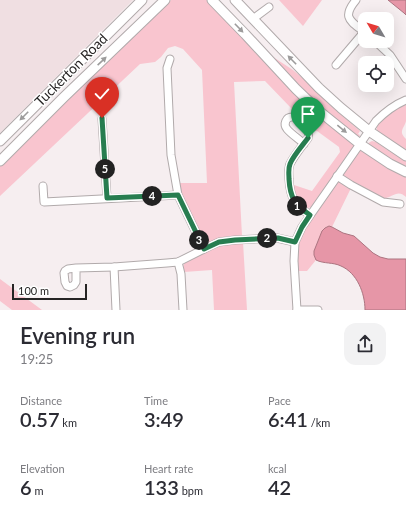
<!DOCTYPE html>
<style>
:root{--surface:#fff;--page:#f2f2f3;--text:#2b2b33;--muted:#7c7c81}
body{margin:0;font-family:Lato,sans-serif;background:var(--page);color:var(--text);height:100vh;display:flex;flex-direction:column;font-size:15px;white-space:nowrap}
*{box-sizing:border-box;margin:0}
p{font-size:13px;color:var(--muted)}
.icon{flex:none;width:22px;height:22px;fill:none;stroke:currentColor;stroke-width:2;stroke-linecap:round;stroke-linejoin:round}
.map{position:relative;height:310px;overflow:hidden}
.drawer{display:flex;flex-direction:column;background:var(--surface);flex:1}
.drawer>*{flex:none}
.needle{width:26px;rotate:308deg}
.tools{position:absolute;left:358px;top:12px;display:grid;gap:8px}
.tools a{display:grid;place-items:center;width:36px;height:36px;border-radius:8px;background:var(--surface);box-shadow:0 4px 16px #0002;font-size:20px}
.scale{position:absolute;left:12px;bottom:10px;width:75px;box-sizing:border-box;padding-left:4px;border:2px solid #262424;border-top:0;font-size:11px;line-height:14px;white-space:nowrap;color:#262424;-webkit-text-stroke:3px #fff;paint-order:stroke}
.pin{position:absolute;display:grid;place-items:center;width:34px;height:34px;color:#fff;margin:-41px -17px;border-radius:50% 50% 50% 0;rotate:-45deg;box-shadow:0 0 4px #0007}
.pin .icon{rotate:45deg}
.km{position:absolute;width:20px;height:20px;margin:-10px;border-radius:50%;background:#222;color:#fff;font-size:11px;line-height:20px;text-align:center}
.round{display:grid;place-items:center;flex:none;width:42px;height:42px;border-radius:12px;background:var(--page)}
.overview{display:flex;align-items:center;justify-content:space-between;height:68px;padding:0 20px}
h1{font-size:22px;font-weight:600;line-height:30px}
.stats{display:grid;grid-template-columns:repeat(3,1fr);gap:6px;height:68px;padding:4px 20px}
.stats div{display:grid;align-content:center}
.stats b{font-size:20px;font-weight:600}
.stats small{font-size:11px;font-weight:400}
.stats p{font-size:11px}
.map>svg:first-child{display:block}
.built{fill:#f0dfe2}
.green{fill:#f9c5cf}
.water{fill:#e696a7;stroke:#ac7480}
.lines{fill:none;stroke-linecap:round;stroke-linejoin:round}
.minor-casing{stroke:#b1aaab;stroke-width:9}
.major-casing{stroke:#b1aaab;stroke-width:11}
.minor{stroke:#fff;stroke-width:7}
.major{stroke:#fff;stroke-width:9}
.oneway{fill:#9d9c9c}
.route-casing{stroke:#fff;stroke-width:8}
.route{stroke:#277d50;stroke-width:5}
.labels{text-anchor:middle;stroke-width:3;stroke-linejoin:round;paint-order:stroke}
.street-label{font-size:14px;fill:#262424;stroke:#fff}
</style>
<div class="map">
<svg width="406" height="310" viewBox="0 0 406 310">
<rect width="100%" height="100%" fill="#f6eef0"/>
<path class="built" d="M0 0H133L0 133Z"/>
<g class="green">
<path d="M171 0H208L267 53 293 70 312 86 330 105 360 131 358 134 360 135 353 148 311 207 306 209 295 198 291 184 312 191 340 152 339 147 317 131 310 130 296 115 291 113V108L265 81 234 82 242 236C238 236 234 236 229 236 222 237 211 244 204 242L184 203 179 183H207L202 70 183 49 175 46 168 48 161 57 155 62 140 64 0 196V165L51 113Z"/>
<path d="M279 0H322L303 26Z"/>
<path d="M405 104 406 105C406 110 406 117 406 121 404 129 398 131 406 139V152L377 131C377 129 376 127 378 125 381 118 398 105 405 104Z"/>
<path d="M372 141 376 142 389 151 406 160V197C397 188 392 199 382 198 372 193 355 186 347 179 344 176 344 176 343 173L358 151 370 142Z"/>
<path d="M338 181H341L351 188 332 227 329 226 325 228 314 255 316 260 307 271H297L296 260 299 240 305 225Z"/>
<path d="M243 242 247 310H214L212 270 184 272 183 267 185 261 220 245Z"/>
<path d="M0 279 42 310H12L0 301Z"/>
</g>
<g class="water">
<path d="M388 0H406V15L404 13Z"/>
<path d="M329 226 332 227 343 233 354 236 373 253 380 257 388 259H406V310H365C365 293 357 273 341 266 333 262 324 264 316 260L314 255V251L322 231 325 228Z"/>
</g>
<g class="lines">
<defs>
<g id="minor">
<path d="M356 0C341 18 351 21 365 33"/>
<path d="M253 19 269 7"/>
<path d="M375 41 390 55 406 79"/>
<path d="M170 59 167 68 171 155 178 195 204 249"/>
<path d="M336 65 364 32"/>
<path d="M102 119 107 198"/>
<path d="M304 144C299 139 291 134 287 129 283 124 286 117 292 117 297 117 307 128 308 132 309 135 309 135 308 138 302 146 294 156 290 164 288 169 289 174 289 179 290 198 295 205 310 215"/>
<path d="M337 176 351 185 383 202 400 204"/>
<path d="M43 186 44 202 178 195"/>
<path d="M178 262 181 274 183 310"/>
<path d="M114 267 116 310"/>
<path d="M76 268V282L74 285 70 287 67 286 65 282 64 273 65 271 68 269 76 268 114 267 167 263 178 262 208 247 219 242 235 240 277 238 295 242"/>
<path d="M297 310 294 261 295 242 302 227 376 121C385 112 394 105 406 100"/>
<path d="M297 310H318"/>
</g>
<g id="major">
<path d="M212 0 245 34 296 89 319 111 360 144 390 164 406 172"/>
<path d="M235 0 319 88 341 108 369 131 406 156"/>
<path d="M0 141 142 0"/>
<path d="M0 161 64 97 165 0"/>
</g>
</defs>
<use href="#minor" class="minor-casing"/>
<use href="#major" class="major-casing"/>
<use href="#minor" class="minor"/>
<use href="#major" class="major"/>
</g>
<defs><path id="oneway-solid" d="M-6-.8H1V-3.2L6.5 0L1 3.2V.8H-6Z"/></defs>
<g class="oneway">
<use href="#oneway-solid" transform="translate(239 28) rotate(46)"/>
<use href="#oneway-solid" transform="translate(292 60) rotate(-134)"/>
<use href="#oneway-solid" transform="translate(102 61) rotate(-43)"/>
<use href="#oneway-solid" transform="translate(24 116) rotate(135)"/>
<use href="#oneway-solid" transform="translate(342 129) rotate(39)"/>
</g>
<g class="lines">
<defs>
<path id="route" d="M102 118 107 198 178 195 204 249 219 242 235 240 278 238 295 242 302 227 310 215C295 205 290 198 289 179 289 174 288 169 290 164 293 156 302 146 308 138"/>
</defs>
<use href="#route" class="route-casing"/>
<use href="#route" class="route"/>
</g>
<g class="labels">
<g class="street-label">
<text transform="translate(71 70) rotate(-45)" y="5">Tuckerton Road</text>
</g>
</g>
</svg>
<div class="tools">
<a><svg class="needle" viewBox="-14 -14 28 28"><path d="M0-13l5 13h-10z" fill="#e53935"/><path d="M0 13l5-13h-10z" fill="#7c7c81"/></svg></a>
<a><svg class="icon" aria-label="locate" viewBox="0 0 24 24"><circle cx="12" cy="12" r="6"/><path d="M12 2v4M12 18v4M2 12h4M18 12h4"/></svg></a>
</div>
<div class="scale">100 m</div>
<div class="pin" style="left:308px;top:138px;background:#1e9e55"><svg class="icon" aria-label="arrive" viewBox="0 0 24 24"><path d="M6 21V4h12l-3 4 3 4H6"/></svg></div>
<div class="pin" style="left:102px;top:118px;background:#d93025"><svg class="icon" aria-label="check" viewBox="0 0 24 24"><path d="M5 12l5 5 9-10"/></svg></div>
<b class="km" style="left:297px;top:206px">1</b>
<b class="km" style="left:267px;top:238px">2</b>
<b class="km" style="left:199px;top:240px">3</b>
<b class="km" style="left:152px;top:196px">4</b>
<b class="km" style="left:105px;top:169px">5</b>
</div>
<section class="drawer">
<div class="overview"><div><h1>Evening run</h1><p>19:25</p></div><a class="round"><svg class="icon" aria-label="share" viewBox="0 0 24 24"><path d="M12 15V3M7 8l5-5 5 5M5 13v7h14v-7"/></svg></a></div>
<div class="stats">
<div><p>Distance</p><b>0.57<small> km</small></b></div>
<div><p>Time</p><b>3:49</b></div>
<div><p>Pace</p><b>6:41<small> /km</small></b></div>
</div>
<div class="stats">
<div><p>Elevation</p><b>6<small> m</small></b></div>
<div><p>Heart rate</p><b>133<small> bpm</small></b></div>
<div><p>kcal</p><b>42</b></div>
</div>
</section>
